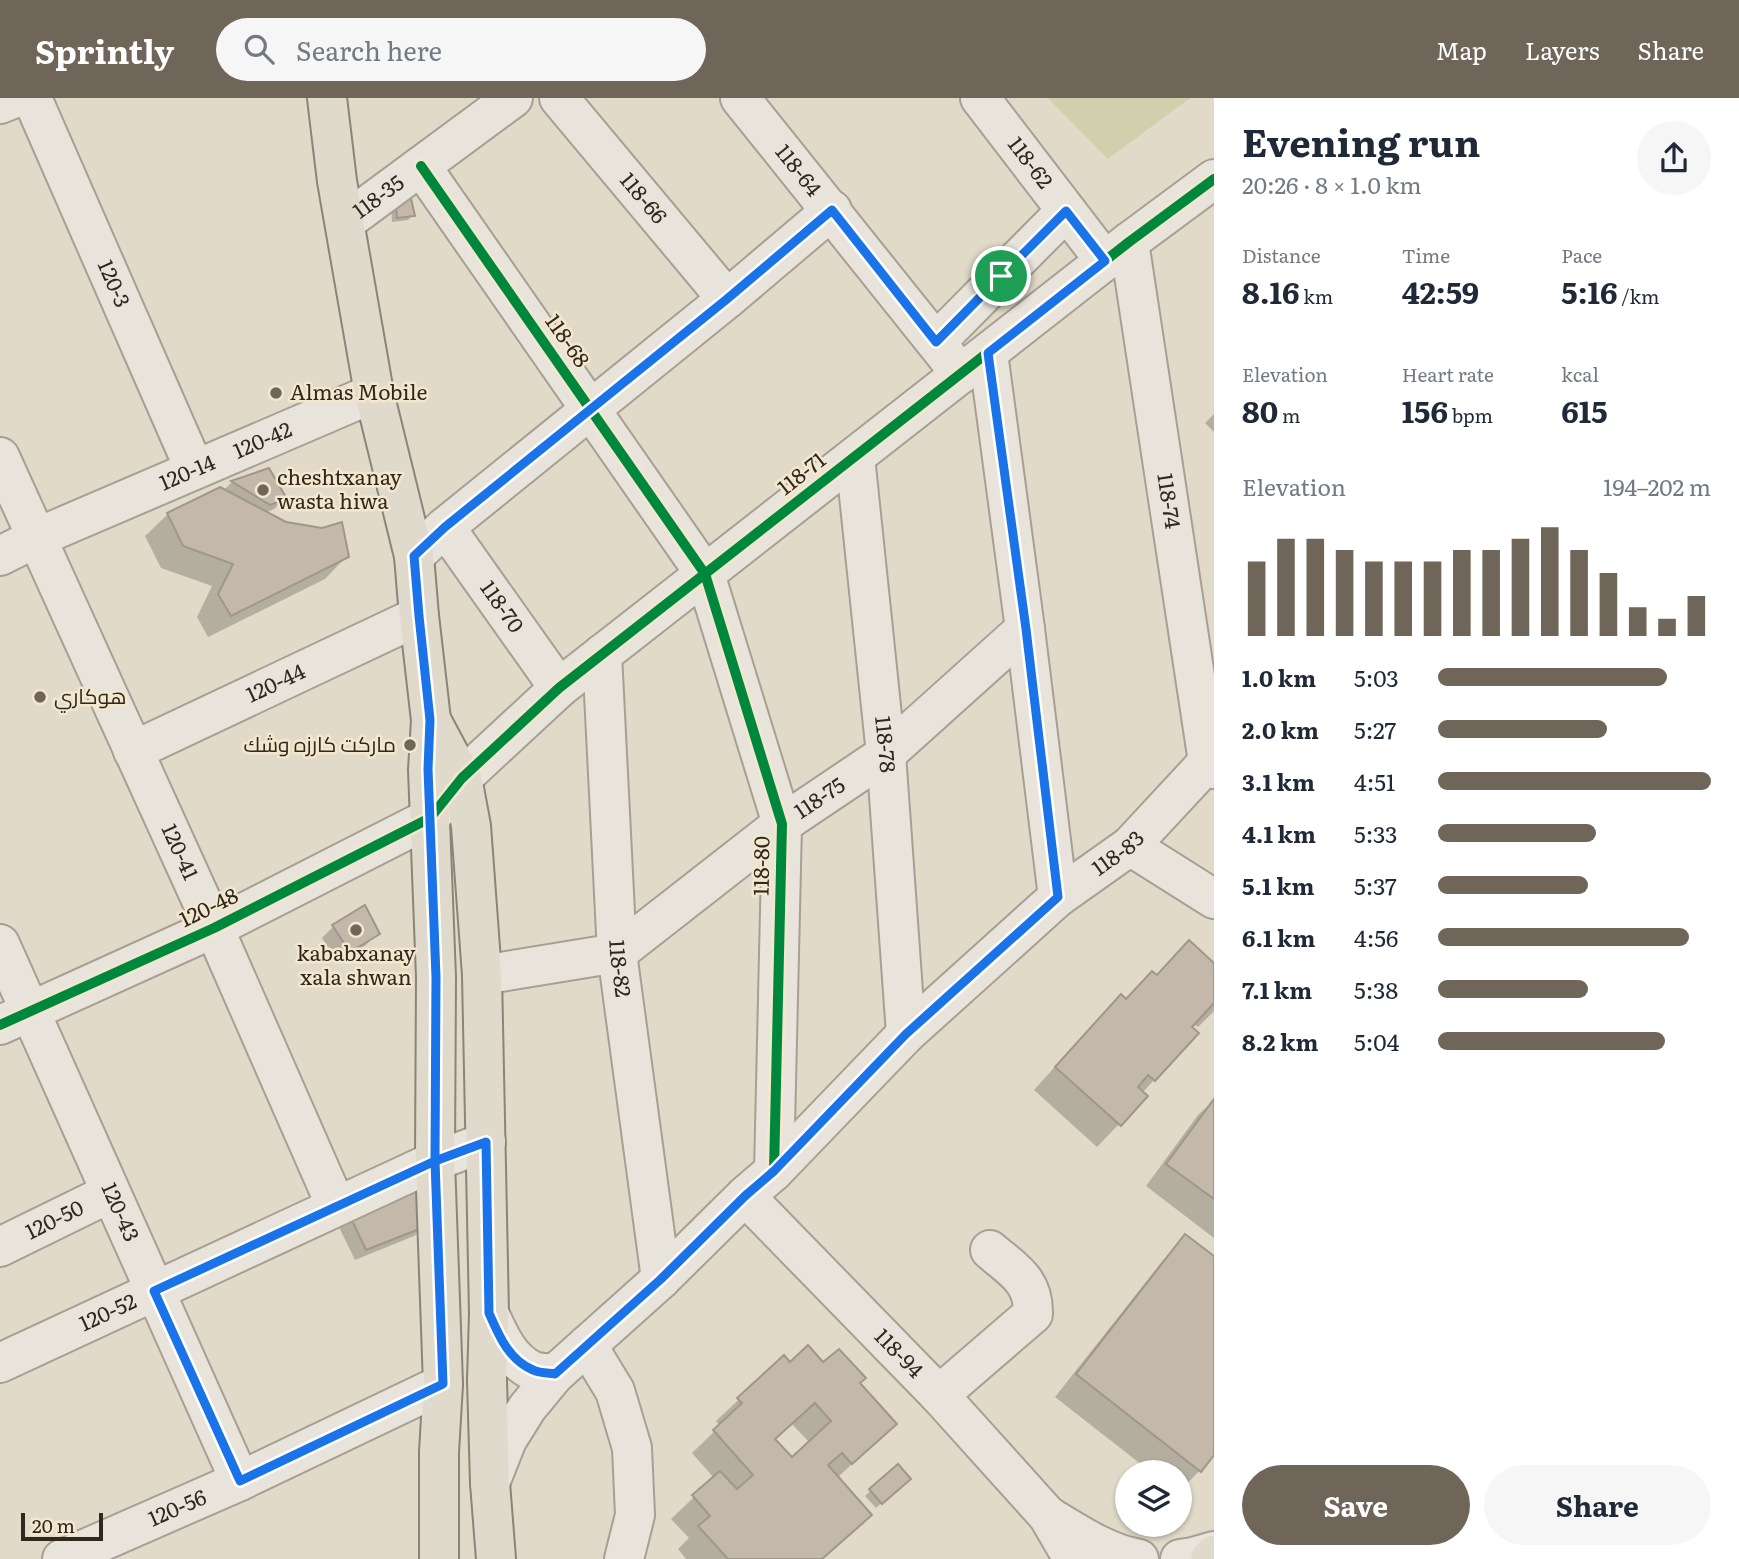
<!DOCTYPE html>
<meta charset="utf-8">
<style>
:root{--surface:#fff;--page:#f6f6f7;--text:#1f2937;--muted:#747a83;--accent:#6f6659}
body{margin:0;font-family:Literata,Cairo,serif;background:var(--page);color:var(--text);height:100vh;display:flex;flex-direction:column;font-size:26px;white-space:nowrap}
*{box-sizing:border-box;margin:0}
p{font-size:23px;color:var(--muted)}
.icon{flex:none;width:38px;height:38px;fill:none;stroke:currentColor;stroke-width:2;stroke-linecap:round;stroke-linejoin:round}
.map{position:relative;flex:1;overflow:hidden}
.drawer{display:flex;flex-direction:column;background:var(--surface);width:525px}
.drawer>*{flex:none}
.controls{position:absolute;left:1115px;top:1362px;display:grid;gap:14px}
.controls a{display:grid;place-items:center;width:77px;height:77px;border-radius:50%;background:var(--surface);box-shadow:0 2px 5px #0004;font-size:35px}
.scale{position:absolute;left:21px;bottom:18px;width:82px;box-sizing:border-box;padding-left:7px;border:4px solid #32271c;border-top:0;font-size:19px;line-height:24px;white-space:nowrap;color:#32271c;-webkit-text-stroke:5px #f3e8ce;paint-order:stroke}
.pin{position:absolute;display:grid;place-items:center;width:60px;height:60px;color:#fff;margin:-30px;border:4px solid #fff;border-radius:50%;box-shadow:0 2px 7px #0007}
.round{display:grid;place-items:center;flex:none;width:74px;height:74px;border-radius:37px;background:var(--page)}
.head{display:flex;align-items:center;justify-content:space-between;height:119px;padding:0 28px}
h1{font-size:38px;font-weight:700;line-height:52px}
.metrics{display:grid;grid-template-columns:repeat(3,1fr);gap:10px;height:119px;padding:7px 28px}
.metrics div{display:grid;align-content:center}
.metrics b{font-size:30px;font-weight:700}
.metrics small{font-size:19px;font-weight:400}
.metrics p{font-size:19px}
.chart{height:196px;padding:14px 28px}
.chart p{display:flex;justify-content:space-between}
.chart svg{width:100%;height:126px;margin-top:7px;stroke:var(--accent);stroke-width:6}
.cta{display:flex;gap:14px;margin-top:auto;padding:14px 28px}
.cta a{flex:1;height:80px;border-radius:42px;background:var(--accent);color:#fff;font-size:28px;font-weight:700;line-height:80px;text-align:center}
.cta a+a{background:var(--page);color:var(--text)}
ul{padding:0 28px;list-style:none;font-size:23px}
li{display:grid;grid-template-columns:112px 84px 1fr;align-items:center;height:52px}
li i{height:18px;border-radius:9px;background:var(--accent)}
header{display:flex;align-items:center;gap:42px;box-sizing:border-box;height:98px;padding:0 35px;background:var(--accent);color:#fff}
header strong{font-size:33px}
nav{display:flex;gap:38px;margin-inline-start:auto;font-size:24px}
.search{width:490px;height:63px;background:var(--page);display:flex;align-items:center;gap:18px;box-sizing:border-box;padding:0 24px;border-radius:38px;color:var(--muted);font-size:26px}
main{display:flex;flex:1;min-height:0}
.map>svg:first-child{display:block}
.green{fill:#d0d0ac}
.shadow{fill:#0003;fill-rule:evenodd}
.building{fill:#c4b8aa;stroke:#a09689;stroke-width:2;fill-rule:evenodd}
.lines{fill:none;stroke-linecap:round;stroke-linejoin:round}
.minor-casing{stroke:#a69f93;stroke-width:42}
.major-casing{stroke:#8b8479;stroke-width:42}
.minor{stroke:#e9e4db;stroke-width:38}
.major{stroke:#e0dacc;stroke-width:38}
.cycleway-casing{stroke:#f3e8ce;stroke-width:15}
.cycleway{stroke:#00873e;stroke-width:10}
.route-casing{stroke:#fff;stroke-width:14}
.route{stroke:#1a73e8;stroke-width:9}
.poi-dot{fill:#6f6659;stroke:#f3e8ce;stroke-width:2.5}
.labels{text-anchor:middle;stroke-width:5;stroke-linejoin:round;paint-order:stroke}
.street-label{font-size:21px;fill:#32271c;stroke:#f3e8ce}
.poi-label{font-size:21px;fill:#32271c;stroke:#f3e8ce;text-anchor:start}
</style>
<header>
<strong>Sprintly</strong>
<div class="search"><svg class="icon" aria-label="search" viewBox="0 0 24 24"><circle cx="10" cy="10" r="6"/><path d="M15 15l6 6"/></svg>Search here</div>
<nav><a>Map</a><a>Layers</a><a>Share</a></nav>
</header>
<main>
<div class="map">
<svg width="1214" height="1461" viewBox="0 0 1214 1461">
<rect width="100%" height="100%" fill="#e1dac9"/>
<path class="green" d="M1048 0H1190L1108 61Z"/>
<g class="shadow">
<path d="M391 103 413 117 408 122 392 124Z"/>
<path d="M1214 316V334L1205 325Z"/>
<path d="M268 372 285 400 274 411 265 415 347 458 325 481 208 539 197 519 212 488 161 470 145 438 168 416 223 393 232 384Z"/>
<path d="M333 829 377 836 366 847 338 864 322 840Z"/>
<path d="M1214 867V913L1198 929 1193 925 1190 929 1154 982 1142 995 1146 998 1097 1049 1034 992 1099 920 1156 878Z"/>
<path d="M1214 1002V1140L1146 1088 1198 1017Z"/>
<path d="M349 1116 426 1127 414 1138 355 1162 338 1127Z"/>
<path d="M1186 1138 1214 1161V1354L1200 1372 1180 1393V1374H1151L1055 1299 1164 1161Z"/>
<path d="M784 1259 790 1266 823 1267 858 1286 895 1326 837 1380 870 1417 823 1461H686L678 1451 689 1440 671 1421 714 1380 692 1355 720 1328 716 1323ZM792 1326 810 1345 792 1362 774 1342Z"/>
<path d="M897 1368 908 1380 876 1410 865 1398Z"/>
</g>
<g class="building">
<path d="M409 92 415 118 397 120 395 97Z"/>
<path d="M269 370 287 401 270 407 231 383Z"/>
<path d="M220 389 286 424 322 430 342 424 349 459 231 518 218 496 233 466 183 448 167 415Z"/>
<path d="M365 807 380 836 350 854 332 827Z"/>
<path d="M1189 842 1214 865V905L1192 929 1199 935 1155 983 1148 977 1138 989 1148 998 1121 1028 1055 969 1121 896 1126 901 1152 873 1157 877Z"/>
<path d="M1214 1001V1101L1166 1066Z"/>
<path d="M426 1078 427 1128 366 1152 348 1114Z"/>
<path d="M1185 1136 1214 1158V1357L1201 1374 1076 1276Z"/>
<path d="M808 1247 823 1264 839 1251 866 1280 860 1285 897 1326 852 1366 842 1355 828 1367 872 1417 822 1461H728L698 1428 710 1418 692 1397 720 1373 737 1391 753 1377 713 1332 742 1305 737 1300 784 1257 790 1264ZM815 1305 831 1323 792 1359 775 1341Z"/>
<path d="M898 1366 911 1381 882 1406 869 1391Z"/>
</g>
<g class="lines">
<defs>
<g id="minor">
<path id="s1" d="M32 0 194 370"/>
<path id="s2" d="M559 0 727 201"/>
<path id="s3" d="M740 0 961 276"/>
<path id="s4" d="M980 0 1105 163"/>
<path d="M0 6 15 0"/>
<path d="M421 68 705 476 782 726 774 1073"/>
<path id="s5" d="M345 124 513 0"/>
<path id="s6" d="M1129 144 1208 664 1214 671"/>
<path d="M936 244 1066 113"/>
<path d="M988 255 1025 531 1058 799"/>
<path id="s7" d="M0 359 214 830 336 1108"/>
<path id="s8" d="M855 359 886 656 906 936"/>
<path id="s9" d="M445 429 559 590"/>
<path id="s10" d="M0 458 36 440 374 295"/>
<path d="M414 458 445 429 727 201 832 112"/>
<path id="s11" d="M602 556 617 855 661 1181"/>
<path id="s12" d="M133 653 419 518"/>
<path d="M1130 748 1214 801"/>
<path id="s13" d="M0 846 240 1383"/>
<path id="s14" d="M482 877 617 855 782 726 886 656 1025 531"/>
<path d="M0 927 214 830 430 720 462 680 559 590 1129 144 1214 81"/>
<path id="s15" d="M745 1098 939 1297 1048 1418 1073 1461"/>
<path id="s16" d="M0 1149 110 1095"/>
<path d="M489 1215C499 1237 509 1262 533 1273 539 1275 548 1275 555 1276"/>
<path d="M587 1247 615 1293 632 1350 635 1417 624 1461"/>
<path id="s17" d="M0 1265 435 1063 486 1044"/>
<path d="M939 1297 1033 1216C1034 1182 1013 1172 990 1152"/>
<path id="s18" d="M490 1385 507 1342 527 1310 555 1276 661 1181 745 1098 774 1073 906 936 1058 799 1130 748 1208 664 1214 659"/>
<path d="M1050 1419C1078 1436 1106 1455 1139 1461"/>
<path id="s19" d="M62 1461 240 1383 443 1286"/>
<path d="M1180 1461 1193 1459 1214 1453"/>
</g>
<g id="major">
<path d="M327 0 337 83 374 295 414 458 419 518 431 622 428 672 436 879 435 1063 443 1286 439 1354V1461"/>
<path d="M431 622 462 680 471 728 482 877 489 1215 487 1283 490 1385 496 1461"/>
<path d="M1210 1461 1214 1457"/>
</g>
</defs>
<use href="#minor" class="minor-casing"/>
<use href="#major" class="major-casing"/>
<use href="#minor" class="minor"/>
<use href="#major" class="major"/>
<defs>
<g id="cycleway">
<path d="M421 68 705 476 782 726 774 1073"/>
<path d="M0 927 214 830 430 720 462 680 559 590 1129 144 1214 81"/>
</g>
</defs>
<use href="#cycleway" class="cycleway-casing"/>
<use href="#cycleway" class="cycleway"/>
</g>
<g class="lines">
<defs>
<path id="route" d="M1001 178 936 244 832 112 727 201 445 429 414 458 419 518 430 622 428 671 436 879 435 1063 154 1193 240 1383 443 1286 435 1063 486 1044 489 1215C499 1238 509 1262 533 1272 539 1275 548 1275 555 1276L661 1181 745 1098 774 1073 906 936 1058 799 1026 531 988 255 1105 163 1066 113 1001 178"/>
</defs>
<use href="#route" class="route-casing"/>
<use href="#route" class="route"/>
</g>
<g class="poi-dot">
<circle cx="276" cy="295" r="7"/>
<circle cx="263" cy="392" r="7"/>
<circle cx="40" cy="599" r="7"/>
<circle cx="410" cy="647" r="7"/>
<circle cx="356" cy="832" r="7"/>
</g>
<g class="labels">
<g class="street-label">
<text dy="7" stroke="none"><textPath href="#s4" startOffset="82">118-62</textPath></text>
<text dy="7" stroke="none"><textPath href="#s3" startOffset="93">118-64</textPath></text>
<text dy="7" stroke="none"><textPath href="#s5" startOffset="42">118-35</textPath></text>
<text dy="7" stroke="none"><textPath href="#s2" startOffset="131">118-66</textPath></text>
<text dy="7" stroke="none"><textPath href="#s1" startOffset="203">120-3</textPath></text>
<text transform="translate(567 243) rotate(55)" y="7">118-68</text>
<text dy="7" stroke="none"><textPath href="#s10" startOffset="287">120-42</textPath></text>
<text dy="7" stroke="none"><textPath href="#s10" startOffset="205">120-14</textPath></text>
<text transform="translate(802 376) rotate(-38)" y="7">118-71</text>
<text dy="7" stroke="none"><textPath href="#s6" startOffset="262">118-74</textPath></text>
<text dy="7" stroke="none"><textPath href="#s9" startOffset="98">118-70</textPath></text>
<text dy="7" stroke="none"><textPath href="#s12" startOffset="158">120-44</textPath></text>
<text dy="7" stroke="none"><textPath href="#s8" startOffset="289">118-78</textPath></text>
<text dy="7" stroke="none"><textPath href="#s14" startOffset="392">118-75</textPath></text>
<text dy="7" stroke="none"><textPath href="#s7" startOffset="434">120-41</textPath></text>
<text dy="7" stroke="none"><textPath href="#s18" startOffset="896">118-83</textPath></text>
<text transform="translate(762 768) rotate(-89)" y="7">118-80</text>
<text transform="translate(209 810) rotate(-26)" y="7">120-48</text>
<text dy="7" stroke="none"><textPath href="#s11" startOffset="315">118-82</textPath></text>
<text dy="7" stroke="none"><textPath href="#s13" startOffset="294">120-43</textPath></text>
<text dy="7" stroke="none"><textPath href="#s16" startOffset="61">120-50</textPath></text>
<text dy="7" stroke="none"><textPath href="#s17" startOffset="119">120-52</textPath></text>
<text dy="7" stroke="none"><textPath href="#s15" startOffset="220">118-94</textPath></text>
<text dy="7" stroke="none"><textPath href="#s19" startOffset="126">120-56</textPath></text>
</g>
<g class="poi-label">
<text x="290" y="302">Almas Mobile</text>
<text x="277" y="387">cheshtxanay<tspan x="277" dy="24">wasta hiwa</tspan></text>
<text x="54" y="606">هوكاري</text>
<text x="396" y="654" text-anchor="end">ماركت كارزه وشك</text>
<text x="356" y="863" text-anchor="middle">kababxanay<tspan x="356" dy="24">xala shwan</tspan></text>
</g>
</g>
</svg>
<div class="controls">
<a><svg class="icon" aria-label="layers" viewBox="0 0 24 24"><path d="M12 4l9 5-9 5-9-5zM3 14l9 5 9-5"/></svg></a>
</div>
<div class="scale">20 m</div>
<div class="pin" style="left:1001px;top:178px;background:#1e9e55"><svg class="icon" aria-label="arrive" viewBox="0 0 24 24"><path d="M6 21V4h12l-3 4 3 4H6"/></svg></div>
</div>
<section class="drawer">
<div class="head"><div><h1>Evening run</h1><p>20:26 · 8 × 1.0 km</p></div><a class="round"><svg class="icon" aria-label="share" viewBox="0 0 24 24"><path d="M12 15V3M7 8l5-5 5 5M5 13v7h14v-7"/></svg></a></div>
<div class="metrics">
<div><p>Distance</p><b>8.16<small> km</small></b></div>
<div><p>Time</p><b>42:59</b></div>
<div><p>Pace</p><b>5:16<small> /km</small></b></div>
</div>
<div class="metrics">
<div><p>Elevation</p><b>80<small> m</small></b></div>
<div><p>Heart rate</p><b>156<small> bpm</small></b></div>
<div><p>kcal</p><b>615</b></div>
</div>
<div class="chart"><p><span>Elevation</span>194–202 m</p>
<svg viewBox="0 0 160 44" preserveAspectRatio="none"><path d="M5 44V18M15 44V10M25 44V10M35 44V14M45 44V18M55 44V18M65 44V18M75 44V14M85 44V14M95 44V10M105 44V6M115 44V14M125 44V22M135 44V34M145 44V38M155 44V30"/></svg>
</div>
<ul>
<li><b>1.0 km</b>5:03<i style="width:84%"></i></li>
<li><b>2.0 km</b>5:27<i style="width:62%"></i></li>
<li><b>3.1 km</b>4:51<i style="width:100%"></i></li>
<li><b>4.1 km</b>5:33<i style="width:58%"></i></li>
<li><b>5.1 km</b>5:37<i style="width:55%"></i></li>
<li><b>6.1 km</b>4:56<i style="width:92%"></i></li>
<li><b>7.1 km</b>5:38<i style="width:55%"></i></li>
<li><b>8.2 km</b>5:04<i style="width:83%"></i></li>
</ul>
<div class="cta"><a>Save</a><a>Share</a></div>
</section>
</main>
